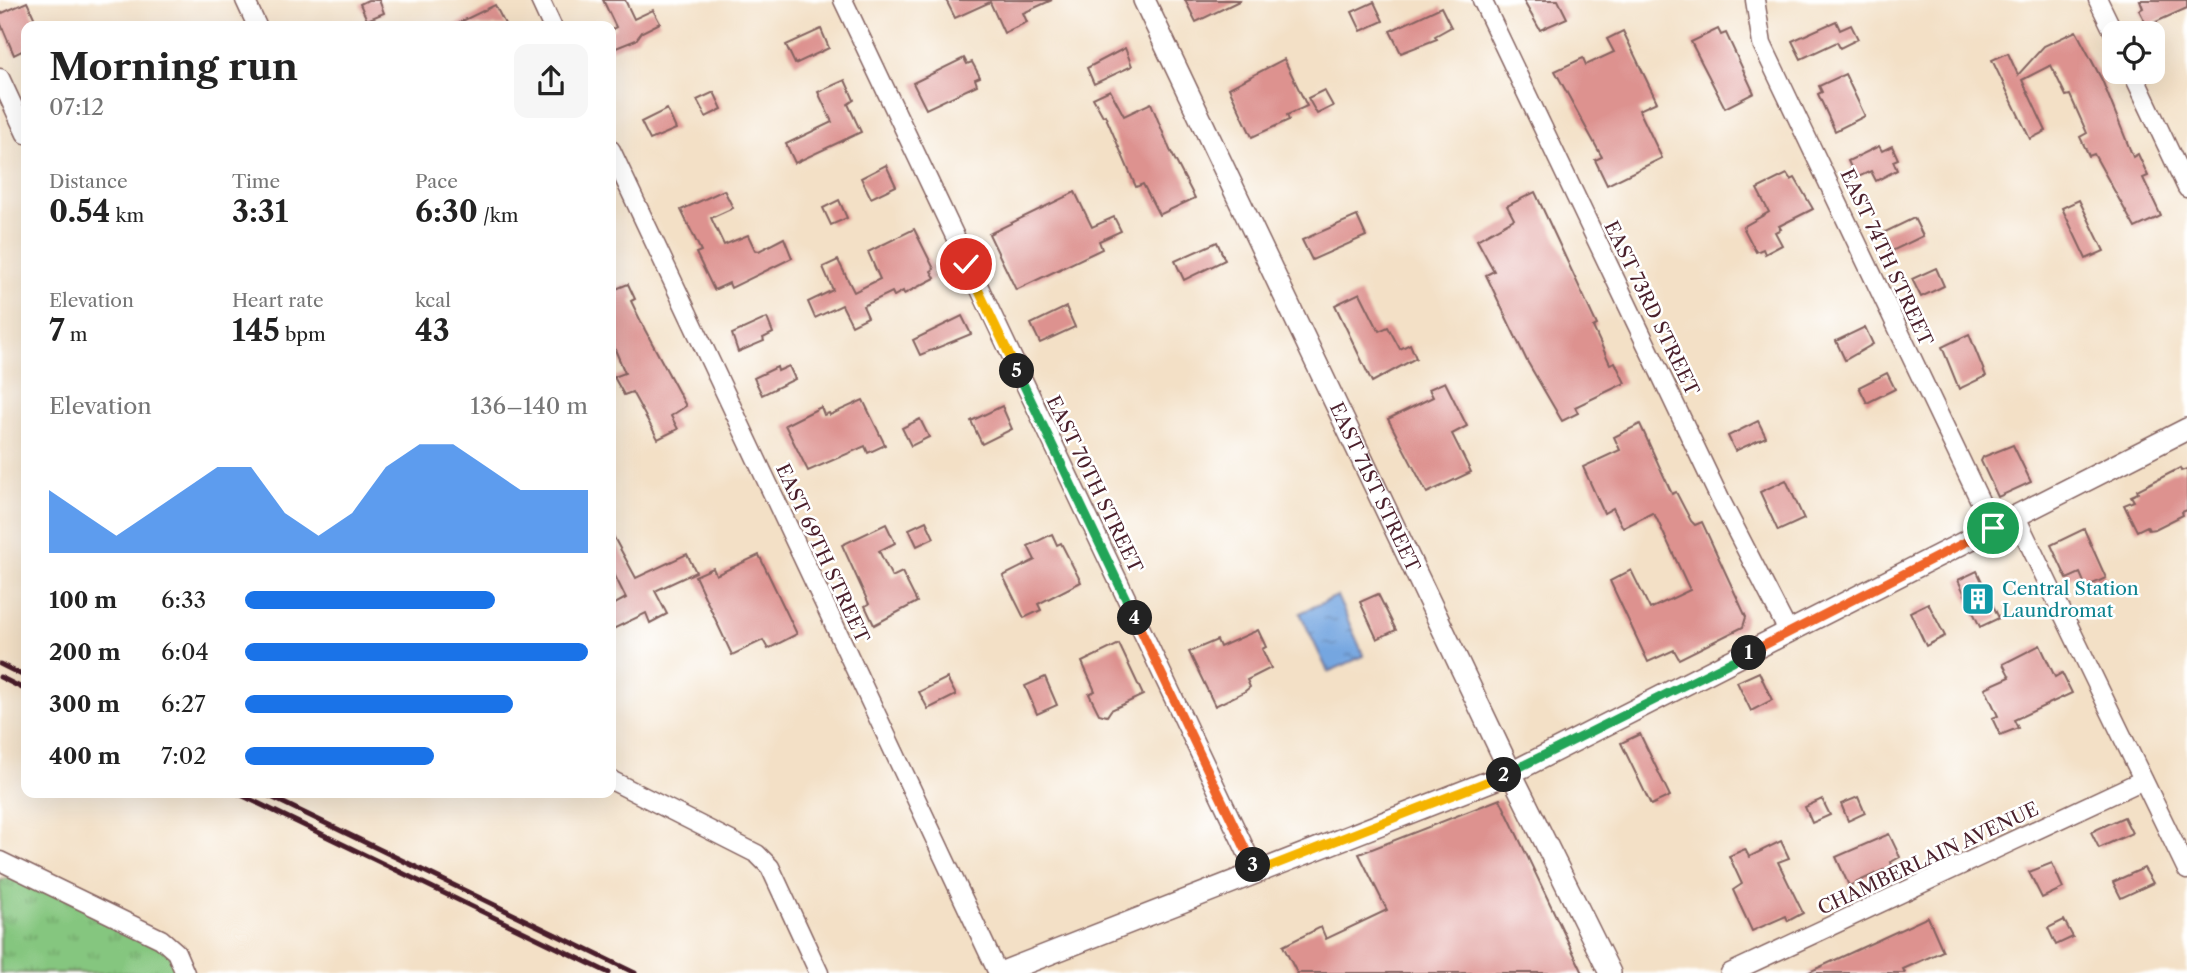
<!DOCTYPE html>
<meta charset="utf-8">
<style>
:root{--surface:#fff;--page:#f6f6f6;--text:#222;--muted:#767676;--accent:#1a73e8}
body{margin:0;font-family:"Libre Caslon Text",serif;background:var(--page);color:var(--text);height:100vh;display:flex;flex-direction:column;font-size:26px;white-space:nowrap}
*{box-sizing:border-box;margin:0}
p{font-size:23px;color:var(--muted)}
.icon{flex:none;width:38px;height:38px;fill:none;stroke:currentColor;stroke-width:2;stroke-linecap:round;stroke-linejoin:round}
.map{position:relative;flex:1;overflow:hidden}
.drawer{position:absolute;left:21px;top:21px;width:595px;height:777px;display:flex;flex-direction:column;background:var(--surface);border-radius:14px;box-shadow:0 7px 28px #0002}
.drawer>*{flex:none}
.fabs{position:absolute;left:2102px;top:21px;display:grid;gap:14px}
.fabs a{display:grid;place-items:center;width:63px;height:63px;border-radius:14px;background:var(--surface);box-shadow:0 7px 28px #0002;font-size:35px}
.pin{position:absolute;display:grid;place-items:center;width:60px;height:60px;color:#fff;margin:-30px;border:4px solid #fff;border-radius:50%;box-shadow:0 2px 7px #0007}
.km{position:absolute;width:35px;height:35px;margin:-18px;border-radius:50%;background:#222;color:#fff;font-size:19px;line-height:35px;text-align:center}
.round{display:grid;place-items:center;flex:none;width:74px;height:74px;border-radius:14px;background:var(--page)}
.head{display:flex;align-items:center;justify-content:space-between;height:119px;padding:0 28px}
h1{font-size:38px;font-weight:800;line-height:52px}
.stats{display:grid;grid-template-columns:repeat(3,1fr);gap:10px;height:119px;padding:7px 28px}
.stats div{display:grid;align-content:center}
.stats b{font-size:30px;font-weight:800}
.stats small{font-size:19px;font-weight:400}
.stats p{font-size:19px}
.chart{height:196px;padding:14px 28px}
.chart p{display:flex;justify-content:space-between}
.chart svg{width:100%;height:126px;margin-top:7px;fill:var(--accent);opacity:.7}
ul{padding:0 28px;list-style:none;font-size:23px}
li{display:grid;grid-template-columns:112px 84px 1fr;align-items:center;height:52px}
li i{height:18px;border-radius:9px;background:var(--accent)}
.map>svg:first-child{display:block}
.grass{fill:url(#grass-tufts);stroke:#687255;stroke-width:2}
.water{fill:url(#water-ripples);stroke:#606286;stroke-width:2}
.building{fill:#dd928f}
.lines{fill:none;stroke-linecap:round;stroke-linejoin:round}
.minor-casing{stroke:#856361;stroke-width:21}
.tertiary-casing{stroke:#856361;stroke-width:24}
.minor{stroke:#fff;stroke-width:18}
.tertiary{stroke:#fff;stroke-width:21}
.rail{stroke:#4a1f2b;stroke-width:5}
.split-1-casing{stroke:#fff;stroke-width:14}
.split-2-casing{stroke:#fff;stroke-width:14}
.split-3-casing{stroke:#fff;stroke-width:14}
.split-4-casing{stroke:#fff;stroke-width:14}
.split-5-casing{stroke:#fff;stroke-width:14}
.split-6-casing{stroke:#fff;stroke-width:14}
.split-1{stroke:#f0652b;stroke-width:9}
.split-2{stroke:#22a559;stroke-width:9}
.split-3{stroke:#f5b400;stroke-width:9}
.split-4{stroke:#f0652b;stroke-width:9}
.split-5{stroke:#22a559;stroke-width:9}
.split-6{stroke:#f5b400;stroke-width:9}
.labels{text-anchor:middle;stroke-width:5;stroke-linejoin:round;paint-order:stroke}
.street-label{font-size:19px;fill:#4a1f2b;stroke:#fff}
.culture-label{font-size:19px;fill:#0d838f;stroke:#fff;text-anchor:start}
</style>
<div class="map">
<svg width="2187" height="973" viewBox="0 0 2187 973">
<defs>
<pattern id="grass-tufts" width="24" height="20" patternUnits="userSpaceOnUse" patternTransform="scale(1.75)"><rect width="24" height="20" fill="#85c67f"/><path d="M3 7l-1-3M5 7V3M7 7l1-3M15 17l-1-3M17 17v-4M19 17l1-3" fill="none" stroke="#6fa068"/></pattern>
<pattern id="water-ripples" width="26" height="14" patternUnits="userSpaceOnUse" patternTransform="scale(1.75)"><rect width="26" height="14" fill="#75a6e0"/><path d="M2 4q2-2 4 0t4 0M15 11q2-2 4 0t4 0" fill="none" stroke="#6287b6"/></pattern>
</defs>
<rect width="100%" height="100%" fill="#fff"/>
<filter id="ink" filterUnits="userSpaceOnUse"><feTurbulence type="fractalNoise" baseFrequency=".0143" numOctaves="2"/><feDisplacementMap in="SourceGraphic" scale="14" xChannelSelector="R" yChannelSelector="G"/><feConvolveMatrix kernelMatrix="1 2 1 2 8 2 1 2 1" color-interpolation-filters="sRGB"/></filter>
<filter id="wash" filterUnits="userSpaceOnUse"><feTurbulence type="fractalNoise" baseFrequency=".00686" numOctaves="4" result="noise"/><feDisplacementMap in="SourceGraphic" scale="28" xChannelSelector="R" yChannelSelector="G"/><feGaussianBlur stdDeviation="1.57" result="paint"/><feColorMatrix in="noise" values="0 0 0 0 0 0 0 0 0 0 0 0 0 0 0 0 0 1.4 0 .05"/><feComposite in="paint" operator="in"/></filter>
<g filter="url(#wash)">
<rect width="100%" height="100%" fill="#f3e0c6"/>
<path class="grass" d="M21 871 161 939 185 973H0V881Z"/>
<path class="water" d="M1337 596 1364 656 1328 672 1300 613Z"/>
<g id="blocks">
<g class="building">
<path d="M368 0H379L384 13 367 20 360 4Z"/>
<path d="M603 0H625L634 19 653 10 660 23 642 32 636 40 611 50V30L616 27Z"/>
<path d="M946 0H1052L1023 13 1027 22 1004 33 990 2 955 18Z"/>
<path d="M1185 0H1241L1196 22Z"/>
<path d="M1523 0H1558L1567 18 1540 30Z"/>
<path d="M2140 0H2187V8L2147 26 2139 10 2143 8Z"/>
<path d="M27 2 38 26H26V49L14 55 0 22V14Z"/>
<path d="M1374 2 1383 21 1361 31 1352 12Z"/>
<path d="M495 5 506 26H452Z"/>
<path d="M1441 7 1451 27 1435 36 1437 39 1401 53 1390 31Z"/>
<path d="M1836 21 1840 30 1851 25 1858 39 1840 48 1837 42 1801 59 1792 41Z"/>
<path d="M821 29 829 48 795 64 786 45Z"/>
<path d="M1718 29 1721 35 1726 33 1754 93 1725 108 1691 42Z"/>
<path d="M1623 31 1657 102 1639 110 1662 158 1607 185 1595 160 1602 157 1555 71 1583 58 1586 65 1614 52 1607 39Z"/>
<path d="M2076 31 2102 80 2133 157 2138 154 2148 176 2143 178 2161 216 2135 228 2094 154 2089 156 2080 137 2087 133 2070 95 2066 96 2051 65 2022 80 2046 131 2030 139 1992 60 2008 53 2018 75 2044 46Z"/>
<path d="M1125 48 1132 66 1094 84 1087 68Z"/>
<path d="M964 58 967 64 972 62 980 77 975 79 977 85 926 109 913 83Z"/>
<path d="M1284 59 1307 106 1287 115 1289 120 1252 137 1229 88Z"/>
<path d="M1845 74 1865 116 1835 131 1818 94 1822 92 1819 86Z"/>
<path d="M845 80 854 100 848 104 861 132 795 163 786 144 832 122 818 92Z"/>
<path d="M1110 90 1124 116 1151 103 1170 150 1195 198 1159 215 1143 184 1136 187 1105 115 1103 116 1093 98Z"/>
<path d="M1324 90 1333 106 1317 114 1308 98Z"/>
<path d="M714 92 722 109 706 117 697 100Z"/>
<path d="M667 109 676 129 650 140 641 122Z"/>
<path d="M1879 146 1882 151 1892 146 1898 159 1893 161 1897 170 1876 181 1871 171 1856 178 1848 161Z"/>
<path d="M886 165 896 186 871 198 861 178Z"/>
<path d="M1787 174 1791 180 1795 178 1813 209 1779 226 1781 229 1775 232 1782 245 1765 254 1763 249 1756 252 1743 227 1769 212 1757 189Z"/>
<path d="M724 190 733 208 711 218 724 245 748 235 755 250 759 251 784 238 792 258 731 288 729 283 714 290 696 253 701 251 681 210Z"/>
<path d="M1075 192 1092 227 1114 217 1121 231 1099 241 1102 249 1016 290 989 234Z"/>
<path d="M1535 192 1597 325 1593 327 1610 364 1615 362 1625 383 1575 407 1578 413 1562 421 1527 361 1486 275 1494 271 1477 240 1514 219 1507 206Z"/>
<path d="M839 200 847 218 831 225 823 208Z"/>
<path d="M2079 200 2104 251 2086 259 2062 208Z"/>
<path d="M1357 216 1366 236 1312 260 1302 240Z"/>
<path d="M1914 218 1923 236 1892 251 1883 233Z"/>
<path d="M914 229 934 269 931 271 935 278 904 294 903 291 894 296 892 292 863 306 868 317 852 325 842 305 815 318 808 302 833 290 823 267 838 260 854 292 880 279 868 252Z"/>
<path d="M1217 242 1225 260 1184 280 1175 261Z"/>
<path d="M1936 268 1944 286 1921 297 1912 279Z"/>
<path d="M628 284 635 299 631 301 645 330 686 406 671 416 678 429 658 439 632 392 624 395 614 377 625 373 611 340V291Z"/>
<path d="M1360 293 1379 331 1388 327 1400 349 1410 344 1416 358 1372 382 1335 305Z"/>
<path d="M1066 307 1075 327 1040 343 1031 324Z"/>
<path d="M962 316 971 334 920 355 913 340Z"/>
<path d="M767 318 773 333 763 338 764 341 738 352 732 334Z"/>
<path d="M1865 327 1873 344 1845 360 1836 341Z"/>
<path d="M1969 334 1986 376 1959 389 1942 347Z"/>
<path d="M789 366 795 379 762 395 754 378 777 367 778 371Z"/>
<path d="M1887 373 1895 389 1867 403 1859 387Z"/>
<path d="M1445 382 1467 426 1452 434 1471 472 1427 493 1388 419 1433 397 1429 389Z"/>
<path d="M863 400 885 445 868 453 865 446 808 471 785 425 821 407 824 415 829 413 830 415Z"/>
<path d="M1002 406 1012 429 982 444 971 421Z"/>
<path d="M920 419 929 437 911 446 902 428Z"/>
<path d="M1758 421 1766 437 1735 451 1728 436Z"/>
<path d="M1640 424 1672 494 1676 492 1691 521 1695 525 1702 522 1746 617 1743 627 1679 659 1674 650 1648 662 1610 581 1631 570 1650 609 1690 590 1656 517 1652 513 1623 528 1613 508 1604 513 1583 467 1620 450 1614 437Z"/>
<path d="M2013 445 2031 482 1998 497 1981 461 1983 457Z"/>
<path d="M2180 468 2181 471 2187 469V510L2182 512 2183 515 2155 529 2149 530 2147 526 2137 531 2124 505 2134 501 2131 496 2138 493 2137 490Z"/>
<path d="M1786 480 1804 519 1778 531 1760 492Z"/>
<path d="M926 521 934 538 917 546 909 529Z"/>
<path d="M886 524 895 543 879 551 892 577 902 572 917 602 874 625 865 606 869 604 842 545Z"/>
<path d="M2084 529 2106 578 2086 587 2080 573 2067 579 2051 545Z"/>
<path d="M611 532 636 578 687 554 696 572 655 591 667 614 650 623 646 613 611 630V606L626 598 611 568Z"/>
<path d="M1052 534 1057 545 1061 543 1081 582 1038 604 1041 610 1024 618 1003 576 1035 560 1028 546Z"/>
<path d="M759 555 797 634 768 649 763 640 732 655 695 576 713 568 716 575Z"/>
<path d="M1977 571 1999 618 1980 627 1958 580Z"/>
<path d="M1378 594 1396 630 1377 639 1360 602Z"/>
<path d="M1928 603 1945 636 1926 646 1910 612Z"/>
<path d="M1258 630 1266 647 1262 649 1271 668 1247 680 1250 687 1244 692 1215 706 1189 652 1217 640 1220 647Z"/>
<path d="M1119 644 1143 695 1111 710 1107 716 1099 714 1089 694 1095 691 1082 662Z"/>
<path d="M2040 645 2055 677 2062 673 2072 693 2014 720 2018 728 2000 735 1992 718 1998 716 1985 688 2010 677 2003 664Z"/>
<path d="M1759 672 1772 700 1751 711 1737 682Z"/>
<path d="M1045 677 1057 705 1037 714 1025 686Z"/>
<path d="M947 678 956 695 928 709 919 692Z"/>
<path d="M1640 734 1670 796 1651 805 1621 743Z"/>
<path d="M1858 797 1865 813 1848 821 1841 804Z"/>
<path d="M1500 799 1583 973H1297L1283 946 1321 927 1326 939 1387 910 1359 854Z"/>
<path d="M1822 799 1830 815 1812 823 1805 807Z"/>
<path d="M2124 817 2132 833 2099 848 2091 832Z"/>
<path d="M1889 834 1900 857 1891 862 1892 866 1849 886 1836 857Z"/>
<path d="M1781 841 1789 858 1778 862 1803 913 1788 921 1786 916 1752 931 1733 890 1742 884 1729 856 1745 849 1749 857Z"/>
<path d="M2052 863 2063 888 2042 898 2029 872Z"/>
<path d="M2144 868 2153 883 2121 898 2113 882Z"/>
<path d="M1928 917 1943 951 1903 969 1905 973H1807Z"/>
<path d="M2064 920 2073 937 2056 945 2048 928Z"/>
</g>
</g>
</g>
<g filter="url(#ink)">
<use href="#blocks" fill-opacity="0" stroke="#856361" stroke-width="2"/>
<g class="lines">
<defs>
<g id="minor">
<path d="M245 0 257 26"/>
<path d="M540 0 552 26"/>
<path d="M843 0 1256 872"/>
<path d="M1482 0 1720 499 1789 633"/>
<path d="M1755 0 1762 44 1993 528"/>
<path d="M2098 0 2114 33"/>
<path d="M2132 72 2187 188"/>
<path d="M0 78 26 134"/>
<path d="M611 150 998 973"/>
<path d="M2016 517 2187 870"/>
<path d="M611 780 757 854 770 867 819 973"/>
<path d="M0 861 161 939 176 952 185 973"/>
<path d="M1730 973 2143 780"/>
</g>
<g id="tertiary">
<path id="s1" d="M1144 0 1511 773 1610 973"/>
<path d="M1000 973 1511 773 2187 429"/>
</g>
</defs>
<use href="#minor" class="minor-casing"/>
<use href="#tertiary" class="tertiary-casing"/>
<use href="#minor" class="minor"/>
<use href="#tertiary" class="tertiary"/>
<g class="rail">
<path d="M0 664 26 677"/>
<path d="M0 677 26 690"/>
<path d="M237 793 609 973"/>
<path d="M263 793 635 973"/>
</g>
</g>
</g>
<g class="lines" filter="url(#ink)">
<defs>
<path id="split-1" d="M1749 653 1993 528"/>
<path id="split-2" d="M1504 775 1749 653"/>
<path id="split-3" d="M1253 865 1256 872 1504 775"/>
<path id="split-4" d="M1135 618 1253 865"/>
<path id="split-5" d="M1017 371 1135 618"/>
<path id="split-6" d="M966 264 1017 371"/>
</defs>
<use href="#split-1" class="split-1-casing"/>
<use href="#split-2" class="split-2-casing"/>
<use href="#split-3" class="split-3-casing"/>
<use href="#split-4" class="split-4-casing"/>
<use href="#split-5" class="split-5-casing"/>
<use href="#split-6" class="split-6-casing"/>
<use href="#split-1" class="split-1"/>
<use href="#split-2" class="split-2"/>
<use href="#split-3" class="split-3"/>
<use href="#split-4" class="split-4"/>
<use href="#split-5" class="split-5"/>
<use href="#split-6" class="split-6"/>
</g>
<defs>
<symbol id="building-square" viewBox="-11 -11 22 22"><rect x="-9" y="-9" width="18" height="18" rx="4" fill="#0f9aa8" stroke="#fff"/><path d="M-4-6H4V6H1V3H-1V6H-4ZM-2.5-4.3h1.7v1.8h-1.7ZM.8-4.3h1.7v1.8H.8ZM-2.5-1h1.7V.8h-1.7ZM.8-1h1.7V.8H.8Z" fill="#fff"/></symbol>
</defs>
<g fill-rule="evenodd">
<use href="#building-square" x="1959" y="580" width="38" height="38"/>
</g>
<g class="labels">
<g class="street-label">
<text transform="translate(1887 257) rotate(65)" y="7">EAST 74TH STREET</text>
<text transform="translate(1652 308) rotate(64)" y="7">EAST 73RD STREET</text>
<text transform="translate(1095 484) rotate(64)" y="7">EAST 70TH STREET</text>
<text dy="7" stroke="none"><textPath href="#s1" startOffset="539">EAST 71ST STREET</textPath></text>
<text transform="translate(823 553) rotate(65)" y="7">EAST 69TH STREET</text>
<text transform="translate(1928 858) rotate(-25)" y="7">CHAMBERLAIN AVENUE</text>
</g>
<g class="culture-label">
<text x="2002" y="595">Central Station<tspan x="2002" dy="22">Laundromat</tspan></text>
</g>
</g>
</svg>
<div class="fabs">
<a><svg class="icon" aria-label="locate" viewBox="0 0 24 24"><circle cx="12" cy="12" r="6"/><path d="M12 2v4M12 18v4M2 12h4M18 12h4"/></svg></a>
</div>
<div class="pin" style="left:1993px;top:528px;background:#1e9e55"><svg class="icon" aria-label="arrive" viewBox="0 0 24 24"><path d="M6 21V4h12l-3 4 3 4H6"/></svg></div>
<div class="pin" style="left:966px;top:264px;background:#d93025"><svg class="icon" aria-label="check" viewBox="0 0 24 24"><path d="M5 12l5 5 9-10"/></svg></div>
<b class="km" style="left:1749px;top:653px">1</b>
<b class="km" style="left:1504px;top:775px">2</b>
<b class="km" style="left:1253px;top:865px">3</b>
<b class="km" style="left:1135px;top:618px">4</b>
<b class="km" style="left:1017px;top:371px">5</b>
<section class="drawer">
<div class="head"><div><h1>Morning run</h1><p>07:12</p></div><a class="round"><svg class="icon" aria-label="share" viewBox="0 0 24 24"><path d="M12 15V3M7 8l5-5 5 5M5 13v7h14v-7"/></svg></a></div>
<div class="stats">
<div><p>Distance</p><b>0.54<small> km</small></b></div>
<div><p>Time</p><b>3:31</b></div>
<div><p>Pace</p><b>6:30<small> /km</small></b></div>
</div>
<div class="stats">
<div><p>Elevation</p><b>7<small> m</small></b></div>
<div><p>Heart rate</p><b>145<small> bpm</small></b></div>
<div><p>kcal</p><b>43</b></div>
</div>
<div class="chart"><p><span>Elevation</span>136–140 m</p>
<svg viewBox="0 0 160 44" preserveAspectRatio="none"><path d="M0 44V22L10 30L20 38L30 30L40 22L50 14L60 14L70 30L80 38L90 30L100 14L110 6L120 6L130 14L140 22L150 22L160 22V44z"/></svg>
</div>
<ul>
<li><b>100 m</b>6:33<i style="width:73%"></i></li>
<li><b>200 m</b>6:04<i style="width:100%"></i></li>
<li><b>300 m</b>6:27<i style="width:78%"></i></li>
<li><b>400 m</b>7:02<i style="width:55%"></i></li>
</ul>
</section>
</div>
